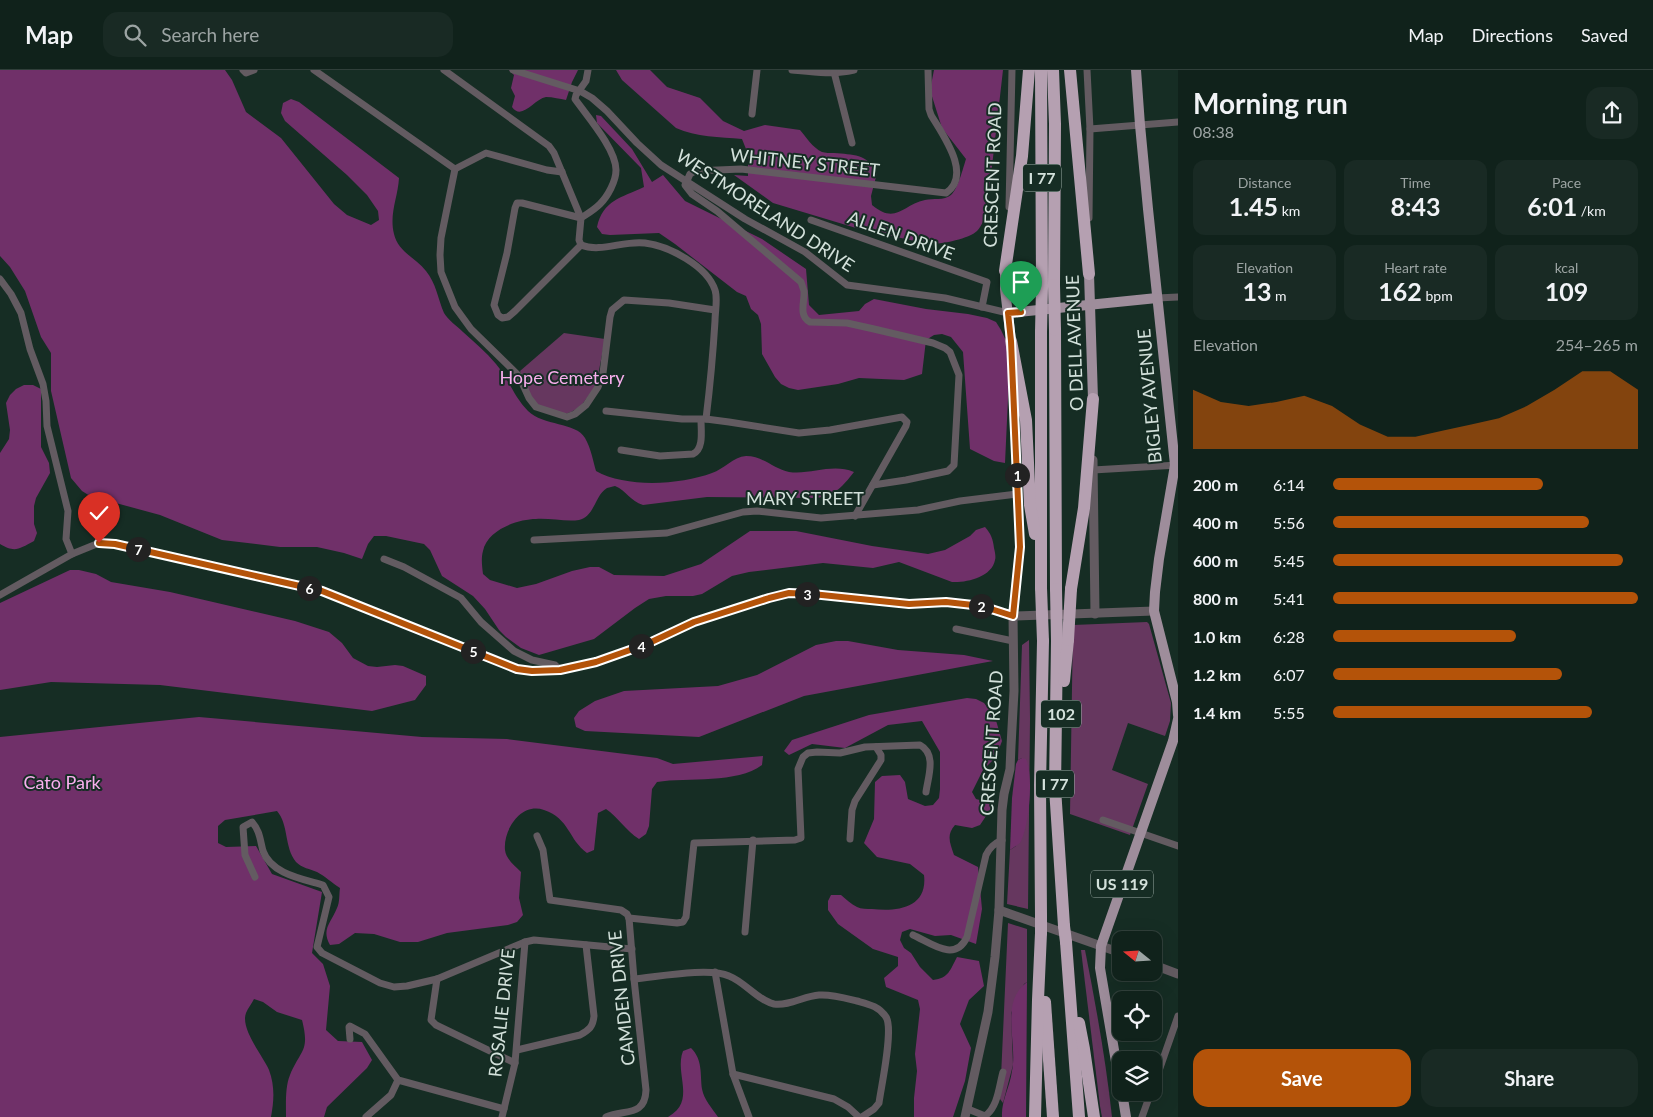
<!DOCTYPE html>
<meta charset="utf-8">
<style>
:root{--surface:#10221b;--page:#192a24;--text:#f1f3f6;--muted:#9ca4a3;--line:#303f3a;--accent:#b45309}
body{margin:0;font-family:Lato,sans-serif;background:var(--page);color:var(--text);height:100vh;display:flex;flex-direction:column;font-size:19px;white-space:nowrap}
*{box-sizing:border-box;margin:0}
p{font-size:16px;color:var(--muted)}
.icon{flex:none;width:28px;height:28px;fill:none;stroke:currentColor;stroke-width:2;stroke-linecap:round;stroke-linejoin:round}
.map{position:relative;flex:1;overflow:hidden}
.side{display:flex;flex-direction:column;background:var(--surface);width:475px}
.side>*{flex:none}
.needle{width:32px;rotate:288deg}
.tools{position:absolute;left:1112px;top:861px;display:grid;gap:10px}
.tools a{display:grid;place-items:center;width:50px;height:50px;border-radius:10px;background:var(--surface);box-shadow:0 5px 20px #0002,0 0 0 1px var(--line);font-size:25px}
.pin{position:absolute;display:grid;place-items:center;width:42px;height:42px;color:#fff;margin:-51px -21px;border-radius:50% 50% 50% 0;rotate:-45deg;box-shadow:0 0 5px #0007}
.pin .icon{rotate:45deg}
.km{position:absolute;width:25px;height:25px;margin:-12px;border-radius:50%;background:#222;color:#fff;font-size:14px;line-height:25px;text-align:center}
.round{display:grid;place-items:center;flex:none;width:52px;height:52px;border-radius:15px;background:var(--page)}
.overview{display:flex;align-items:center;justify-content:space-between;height:85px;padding:0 15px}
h1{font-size:28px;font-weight:700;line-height:38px}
.figures{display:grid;grid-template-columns:repeat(3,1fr);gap:8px;height:85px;padding:5px 15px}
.figures div{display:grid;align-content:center;border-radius:12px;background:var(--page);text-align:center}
.figures b{font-size:25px;font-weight:700}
.figures small{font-size:14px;font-weight:400}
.figures p{font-size:14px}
.chart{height:140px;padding:10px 15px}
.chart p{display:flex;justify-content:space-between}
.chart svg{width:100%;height:90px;margin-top:5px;fill:var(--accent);opacity:.7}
.button{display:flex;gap:10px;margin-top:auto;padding:10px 15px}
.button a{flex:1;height:58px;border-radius:15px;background:var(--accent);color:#fff;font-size:20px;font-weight:700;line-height:58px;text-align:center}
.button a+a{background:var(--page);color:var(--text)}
ul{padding:0 15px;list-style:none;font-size:16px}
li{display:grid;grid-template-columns:80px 60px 1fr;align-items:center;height:38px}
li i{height:12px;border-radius:6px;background:var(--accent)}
header{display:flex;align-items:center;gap:30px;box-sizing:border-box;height:70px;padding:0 25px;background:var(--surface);border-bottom:1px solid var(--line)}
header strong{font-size:24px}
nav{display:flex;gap:28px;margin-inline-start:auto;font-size:18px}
.search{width:350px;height:45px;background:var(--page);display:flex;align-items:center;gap:12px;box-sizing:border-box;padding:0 18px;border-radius:15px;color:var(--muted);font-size:19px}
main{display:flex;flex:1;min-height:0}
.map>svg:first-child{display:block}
.green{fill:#66375f}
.forest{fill:#703069}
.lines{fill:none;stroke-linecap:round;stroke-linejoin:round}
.minor{stroke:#635b61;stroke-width:7}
.tertiary{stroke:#635b61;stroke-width:9}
.primary{stroke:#9e8d9b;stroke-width:10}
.motorway{stroke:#b5a0b1;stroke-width:12}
.motorway-bridge{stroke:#b5a0b1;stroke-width:12}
.route-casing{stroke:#fff;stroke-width:10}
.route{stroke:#b45309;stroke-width:6}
.labels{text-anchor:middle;stroke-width:4;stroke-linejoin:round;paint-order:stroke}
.shield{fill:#162d24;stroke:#9aaba4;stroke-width:1}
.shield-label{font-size:16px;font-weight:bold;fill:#d3e1db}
.street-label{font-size:18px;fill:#d3e1db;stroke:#162d24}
.park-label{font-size:18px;fill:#f9afee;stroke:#162d24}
</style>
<header>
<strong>Map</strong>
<div class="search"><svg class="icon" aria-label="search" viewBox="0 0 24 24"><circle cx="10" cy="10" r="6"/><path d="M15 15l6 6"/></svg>Search here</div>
<nav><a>Map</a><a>Directions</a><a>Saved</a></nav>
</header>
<main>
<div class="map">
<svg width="1178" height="1047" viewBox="0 0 1178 1047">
<rect width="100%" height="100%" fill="#162d24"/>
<g class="green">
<path d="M564 263 605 269 596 316 580 337 571 342 565 344 537 335 529 323 520 301Z"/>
<path d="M1147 552 1149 554 1171 633 1170 651 1165 666 1128 653 1112 700 1148 714 1130 765 1070 744 1073 555Z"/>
<path d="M1029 570 1030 649 1028 839 1007 834 1010 780 1016 776 1022 688 1018 690 1022 575Z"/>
<path d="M1008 853 1027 859V912L1024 914 1011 943 1013 995 1003 1033 1000 1029Z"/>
<path d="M1081 880H1085C1096 936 1106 991 1112 1047H1102L1100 1036Z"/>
</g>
<g class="forest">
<path d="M0 0H225L232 10 246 42 281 68 334 134 347 145 371 155 379 150 378 141 367 125 347 105 285 51 281 43 283 33 291 29 299 32 399 108C398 127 389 144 394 164 398 182 416 188 426 201 436 213 438 229 444 243 448 250 457 256 463 262 474 272 486 282 496 294 508 308 514 327 528 341 543 356 576 352 585 368 591 378 593 391 596 401 626 418 680 415 712 403 724 399 733 387 746 386 763 386 774 399 789 402 811 405 832 393 854 402 842 417 837 424 817 428L707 427 643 435C630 431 627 421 615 416 612 417 610 417 607 418 595 425 595 446 579 450 567 452 549 448 536 449 518 449 487 460 483 481 481 488 482 496 483 504L490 510 517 518 536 514 572 501 590 497H599L614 505 664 506 701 494 750 461H796L872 476 928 484 945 480 970 466 976 460 985 457C991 464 993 469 994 478 995 482 996 487 995 490 992 507 966 513 952 512L899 492 873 498 823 493 749 502 732 506 702 524 693 526H666L649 529 635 538 594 569 539 585 521 578 506 567 499 560 485 539 473 526 442 506 430 480 424 474 386 466H374L368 474 362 489 344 483 317 477H280L222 470 160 445 90 426 82 421 71 408 51 321V283L41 267 25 221 10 197 0 186Z"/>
<path d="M509 0H578L572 12 566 30C560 29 553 27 546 27 534 29 522 51 512 37L515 26 511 18 514 5Z"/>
<path d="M616 0H650L667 17 700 28 723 51 744 61 765 55 800 60C806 67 813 78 822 82 825 83 830 83 834 83 853 85 867 83 877 103L871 126 872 135C896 155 902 135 925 130 933 128 944 131 951 125 958 119 963 98 966 89L942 58 930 20 934 0H1003L987 140C985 147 982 156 977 161 969 169 938 175 928 174L856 158 773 133 734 105 748 106V84L742 69C720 67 696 67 676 58L622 10Z"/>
<path d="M596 45 601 46 632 79 652 112 663 105 685 131 762 169 806 199 809 235 819 245 859 241 865 234 874 229 926 239 968 244 987 248 996 252 1001 260 1009 277 1010 286 1005 393 994 391 970 379 963 282 951 267 942 264 934 265 926 270 922 304 904 310 859 308 838 314 798 320 789 318 781 314 775 307 762 284 761 254 758 245 751 239 746 226 737 222 675 174 659 163 610 165 602 164 597 157C603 130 621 128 644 117L641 98 597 53Z"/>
<path d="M24 315H33L41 319V377L49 393 50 403 36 428 34 436V454L37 463 34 471C19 479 15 483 0 474V383L9 369 10 360 6 333 10 325 16 319Z"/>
<path d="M70 500H79L96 504 111 512 170 522 295 551 329 562 342 573 353 588 368 596 377 597 395 595 403 596 426 606V615L415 630 372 641 160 615 51 612 0 620V533Z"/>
<path d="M836 571H848L898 580 964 585 993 591 804 626 699 667 585 661 576 657 574 648 579 641 595 631 624 621 718 616 757 605 816 575Z"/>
<path d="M967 628 976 629 984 633 995 647 1002 671 996 687 983 700 972 722 976 729 994 734 980 755 972 758 955 755C946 765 950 773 954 785L978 797 982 839 976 874 951 865 935 866 910 859 902 862 900 870 904 878 911 883 920 897 933 910C949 908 950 900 957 887L979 891 984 916 969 930 960 954 971 978 965 1011 953 1047H914V1028L917 1001 915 984 920 939 918 930 886 917 884 908 898 896V887L873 879 838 854 828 840V831L831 825H841C846 829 851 834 857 837 861 839 867 839 872 839 897 842 928 838 924 805L910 794 877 787 864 773 874 749 875 712 882 706 900 705 905 712 908 729 925 736 933 735 939 728 940 719V682L922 651 888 655 845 678 812 674 789 685 784 681 792 670 869 645Z"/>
<path d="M199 647 422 667 507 669 657 688 673 694 763 686 762 695C737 714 688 707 657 712L652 719 649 756 646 764 639 769C626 761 618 747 606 739L598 743 594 780 587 783C568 769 570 749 544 740 521 732 503 760 505 780 506 789 515 796 521 802L519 828 523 845 517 852 508 855 447 863 418 872H400L374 864 355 863 339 874 330 875C321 859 331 853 337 838 340 832 339 824 340 818 332 813 325 806 317 802 310 799 302 798 296 792 284 777 289 755 277 741L225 750 218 756V773L226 777 256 776 272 804 322 822 312 883 323 894 330 916 326 960 338 971 362 972 372 990 367 998 327 1037 324 1047H286C286 1034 285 1017 290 1005 301 979 310 982 302 950L277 942 263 932 254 929C252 933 248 938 246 943 240 959 263 986 269 1000 275 1016 274 1031 271 1047H0V667Z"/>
<path d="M1022 688 1026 689C1034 706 1029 757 1020 773L1010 780 1012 728 1016 694 1018 690Z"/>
<path d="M1027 912 1026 1047H1002C1001 1031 1010 1017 1012 1001 1018 972 999 933 1027 912Z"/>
<path d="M691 978C703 990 700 1004 702 1019 704 1030 712 1038 718 1047H668C697 1031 674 1004 683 981Z"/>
</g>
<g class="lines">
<g class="minor">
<path d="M243 0 246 3 254 0"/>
<path d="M314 0 455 99"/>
<path d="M444 0 549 76 554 83 581 148 579 170 581 175"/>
<path d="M513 0 580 21 592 28 607 41 637 73 661 95 745 149 805 182 847 215 945 228 1008 243"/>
<path d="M792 0C812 2 833 5 854 0"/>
<path d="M1087 0 1090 59 1089 148"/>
<path d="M834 2 852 73"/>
<path d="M752 44 757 0"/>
<path d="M1090 59 1178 52"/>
<path d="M455 99 441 168 440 185 441 202 455 237 471 259 519 306 529 328 536 337 567 347 575 344 586 335 598 317 603 303 610 247 612 240 624 230 669 233 715 240"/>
<path d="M455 99 486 83 547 100 562 102"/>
<path d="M1009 137 1012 0"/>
<path d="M811 150 987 212 982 237"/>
<path d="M581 175 515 241 508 247 502 248 498 245 494 235 507 183 515 138 517 133H522L581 148C587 144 594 140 600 134 608 126 616 111 616 100 616 79 587 46 575 29L576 25 586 11 588 0"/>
<path d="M581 175C601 183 624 170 645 173 669 176 707 196 715 220 718 229 715 241 715 251 713 284 710 316 706 349"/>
<path d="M0 209 11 224 21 243 30 279 43 314 46 331 47 356 68 441 66 469 72 484"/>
<path d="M1157 228 1178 227"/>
<path d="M606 341 682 349H706L729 352 799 363 830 360 902 347 907 352 906 356 855 446"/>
<path d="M621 380 660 386 693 384C704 379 701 361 701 350"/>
<path d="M1093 400 1178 395"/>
<path d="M873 415 906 410 948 401 954 395 959 305 950 282 945 278 933 273 874 259 847 253 810 252C798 246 805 231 804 221 803 218 802 215 801 212L717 141 692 124 685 115 690 104 695 101 741 99 946 123C973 105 942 64 931 45L929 39 928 0"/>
<path d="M534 470 667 463 743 442 757 441 821 448 918 440 960 431 1017 424"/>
<path d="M384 489 404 497 461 528 481 552 514 581 532 590 555 595 560 600"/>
<path d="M0 525 72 484 99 473 115 474 322 521 517 599 533 601 560 600 596 592 647 574 694 551 769 527 789 523 812 524 909 534 945 532 982 536 1013 546"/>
<path d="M956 559 1013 571"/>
<path d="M1103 750 1178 776"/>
<path d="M537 766 543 780 550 830 621 840 627 844 629 848"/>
<path d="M850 769 852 740 855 731 881 690V685L876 677"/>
<path d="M255 807 245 785 243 757 252 752C260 761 260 770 263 781 271 804 303 809 323 815L329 827 317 877 322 883 380 913 394 917 407 916 437 909 525 872 534 870 632 879"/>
<path d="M629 848 677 853 683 852 686 847 694 773 795 770 801 768 798 699 803 687 808 683 817 682 840 683 865 677 920 675C937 684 928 707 926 722"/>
<path d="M745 862 753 770"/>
<path d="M913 865C931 873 955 893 967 867L986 785C990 777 994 774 1002 770"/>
<path d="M715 902 733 1004 749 1047"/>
<path d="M437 909 431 950 436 955 515 993"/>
<path d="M634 909C657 907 709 897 729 906 745 912 757 930 774 934 790 936 804 926 819 925 831 924 845 928 857 931 868 934 879 936 886 947 894 959 881 1017 879 1033L874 1039 862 1047"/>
<path d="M350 969 349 957 350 956 365 964 398 1010 504 1039"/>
<path d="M517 980 580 965C589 960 593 957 594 946L586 875"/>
<path d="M733 1004 834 1029 848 1037 859 1047"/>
<path d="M1154 1015 1178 946"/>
<path d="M968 1039 985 1046C998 1037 999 1016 1003 1002"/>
<path d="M366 1047 391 1025 398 1010"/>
<path d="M502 1047 515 993 525 872"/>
<path d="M606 1047C625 1039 645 1047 646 1020L634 909 629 848"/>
<path d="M1142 1047 1151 1022"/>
</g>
<g class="tertiary">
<path d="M1093 390 1095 544"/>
<path d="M1013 546 1154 541"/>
<path d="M999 840 1121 883"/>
<path d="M1154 895 1178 904"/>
<path d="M965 1047 988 942 995 887 999 840 1002 740 1004 724 1010 699 1011 676 1014 621 1013 546 1020 477 1013 307"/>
</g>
<g class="primary">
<path d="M1136 0 1140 55 1148 139 1175 395 1159 489 1155 522 1154 541 1177 632 1178 645"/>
<path d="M1005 201V219L1011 271"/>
<path d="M1089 204 1093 329"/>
<path d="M1008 243 1157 228"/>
<path d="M1121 1021 1100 898 1101 876 1173 671 1178 649"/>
<path d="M1122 1022 1126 1047"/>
</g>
<g class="motorway">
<path d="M1041 0 1042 217"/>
<path d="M1053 0 1055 54 1054 215"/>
<path d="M1070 0 1089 204"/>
<path d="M1005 201 1022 86 1029 0"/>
<path d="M1055 260 1056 519"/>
<path d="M1041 262V518"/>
<path d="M1011 271 1026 350 1030 435 1035 464"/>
<path d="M1071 519 1084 438 1093 329"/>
<path d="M1057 571 1055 718 1064 856"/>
<path d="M1064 611 1068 570"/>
<path d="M1041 846 1040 715 1043 571"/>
<path d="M1066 872 1079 1047"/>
<path d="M1045 932 1053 1047"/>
<path d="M1079 953 1084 979 1094 1047"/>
<path d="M1035 1047 1038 930 1041 863"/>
</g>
<g class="motorway-bridge">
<path d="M1054 215 1055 260"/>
<path d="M1041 262 1042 217"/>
<path d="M1041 518 1043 571"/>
<path d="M1056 519 1057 571"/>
<path d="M1068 570 1071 519"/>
<path d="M1064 856 1066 872"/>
<path d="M1041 863V846"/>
</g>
</g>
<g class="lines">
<defs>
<path id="route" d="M99 473 115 474 322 521 517 599 532 601 560 600 596 592 647 574 694 552 769 528 789 523 812 524 909 534 946 532 982 536 1013 546 1020 477 1011 271 1008 243 1021 242"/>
</defs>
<use href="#route" class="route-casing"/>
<use href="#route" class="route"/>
</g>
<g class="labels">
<g class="shield">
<rect x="1023" y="94.5" width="38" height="27" rx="4"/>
<rect x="1041" y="630.5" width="40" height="27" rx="4"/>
<rect x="1036" y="700.5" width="38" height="27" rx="4"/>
<rect x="1091" y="800.5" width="62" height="27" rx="4"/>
</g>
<g class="shield-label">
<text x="1042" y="114">I 77</text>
<text x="1061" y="650">102</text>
<text x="1055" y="720">I 77</text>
<text x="1122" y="820">US 119</text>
</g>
<g class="street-label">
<text transform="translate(805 93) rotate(6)" y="6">WHITNEY STREET</text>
<text transform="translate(993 105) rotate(-88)" y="6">CRESCENT ROAD</text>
<text transform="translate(765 141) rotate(33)" y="6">WESTMORELAND DRIVE</text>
<text transform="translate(901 166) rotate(20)" y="6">ALLEN DRIVE</text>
<text transform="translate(1075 273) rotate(-92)" y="6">O DELL AVENUE</text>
<text transform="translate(1150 326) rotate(-95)" y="6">BIGLEY AVENUE</text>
<text x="805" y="435">MARY STREET</text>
<text transform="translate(992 673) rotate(-86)" y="6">CRESCENT ROAD</text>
<text transform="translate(622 928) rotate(-96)" y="6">CAMDEN DRIVE</text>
<text transform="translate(502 943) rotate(-84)" y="6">ROSALIE DRIVE</text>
</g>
<g class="park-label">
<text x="562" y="314">Hope Cemetery</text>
<text x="62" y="719">Cato Park</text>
</g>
</g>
</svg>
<div class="tools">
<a><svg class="needle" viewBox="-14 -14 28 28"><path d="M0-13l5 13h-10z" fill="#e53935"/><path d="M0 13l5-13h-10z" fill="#9ca4a3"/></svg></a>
<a><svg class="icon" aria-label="locate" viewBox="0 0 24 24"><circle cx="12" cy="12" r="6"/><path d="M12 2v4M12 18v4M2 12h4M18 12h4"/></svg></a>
<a><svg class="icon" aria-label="layers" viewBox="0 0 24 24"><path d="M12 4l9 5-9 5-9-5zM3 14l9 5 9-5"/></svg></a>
</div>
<div class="pin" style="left:1021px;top:242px;background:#1e9e55"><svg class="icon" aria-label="arrive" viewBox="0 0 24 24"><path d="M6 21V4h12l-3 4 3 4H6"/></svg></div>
<div class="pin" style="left:99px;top:473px;background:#d93025"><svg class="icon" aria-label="check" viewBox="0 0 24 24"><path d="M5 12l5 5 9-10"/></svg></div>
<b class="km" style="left:1017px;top:405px">1</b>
<b class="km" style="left:981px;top:536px">2</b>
<b class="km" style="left:807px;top:524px">3</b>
<b class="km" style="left:641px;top:576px">4</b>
<b class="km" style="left:473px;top:581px">5</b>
<b class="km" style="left:309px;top:518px">6</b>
<b class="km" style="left:138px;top:479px">7</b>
</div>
<section class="side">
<div class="overview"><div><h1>Morning run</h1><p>08:38</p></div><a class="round"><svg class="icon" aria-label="share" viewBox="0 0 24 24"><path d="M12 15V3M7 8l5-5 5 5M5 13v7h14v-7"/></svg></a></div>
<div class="figures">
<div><p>Distance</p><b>1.45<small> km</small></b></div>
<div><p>Time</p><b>8:43</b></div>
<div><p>Pace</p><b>6:01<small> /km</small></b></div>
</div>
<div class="figures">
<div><p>Elevation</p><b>13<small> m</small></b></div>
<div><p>Heart rate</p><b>162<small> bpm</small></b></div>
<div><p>kcal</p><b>109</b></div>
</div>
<div class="chart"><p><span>Elevation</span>254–265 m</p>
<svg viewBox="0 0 160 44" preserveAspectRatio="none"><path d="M0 44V15L10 21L20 23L30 21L40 18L50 23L60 32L70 38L80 38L90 35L100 32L110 29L120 23L130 15L140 6L150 6L160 15V44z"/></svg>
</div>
<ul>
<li><b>200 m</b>6:14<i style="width:69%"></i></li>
<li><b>400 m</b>5:56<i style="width:84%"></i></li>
<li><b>600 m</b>5:45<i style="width:95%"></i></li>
<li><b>800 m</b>5:41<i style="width:100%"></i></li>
<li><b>1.0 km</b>6:28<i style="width:60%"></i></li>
<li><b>1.2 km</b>6:07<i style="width:75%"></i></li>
<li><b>1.4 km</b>5:55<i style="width:85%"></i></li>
</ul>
<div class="button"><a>Save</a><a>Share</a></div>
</section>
</main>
